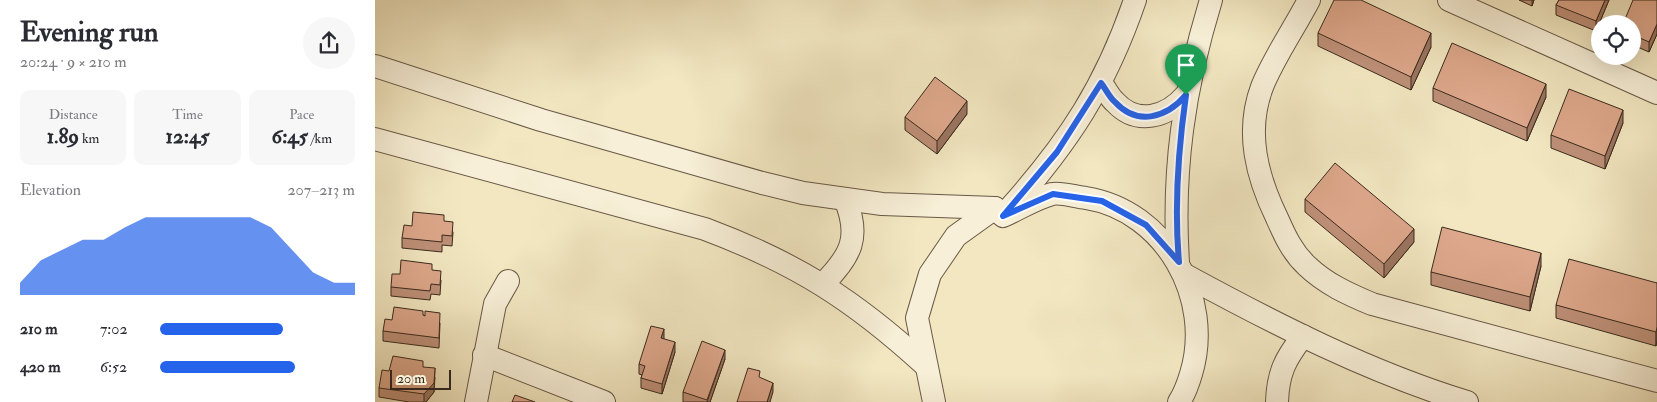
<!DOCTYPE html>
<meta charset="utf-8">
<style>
:root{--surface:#fff;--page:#f7f7f7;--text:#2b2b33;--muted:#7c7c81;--accent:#2563eb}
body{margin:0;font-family:"IM FELL Double Pica",serif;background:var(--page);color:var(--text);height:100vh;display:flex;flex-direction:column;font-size:19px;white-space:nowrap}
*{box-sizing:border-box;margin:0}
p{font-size:16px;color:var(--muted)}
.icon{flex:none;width:28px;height:28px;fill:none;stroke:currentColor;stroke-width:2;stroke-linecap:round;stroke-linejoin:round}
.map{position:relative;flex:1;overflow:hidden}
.details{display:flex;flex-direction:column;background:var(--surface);width:375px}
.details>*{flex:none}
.fabs{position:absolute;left:1216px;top:15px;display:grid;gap:10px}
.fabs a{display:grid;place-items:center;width:50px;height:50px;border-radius:50%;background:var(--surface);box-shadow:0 5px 20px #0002;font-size:25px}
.scale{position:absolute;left:15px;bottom:12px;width:61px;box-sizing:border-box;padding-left:5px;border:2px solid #3a2a1d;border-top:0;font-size:14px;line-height:18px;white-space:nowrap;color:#3a2a1d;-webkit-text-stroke:4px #f7efd7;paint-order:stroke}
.pin{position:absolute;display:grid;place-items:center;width:42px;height:42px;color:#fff;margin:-51px -21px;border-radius:50% 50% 50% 0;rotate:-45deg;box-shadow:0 0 5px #0007}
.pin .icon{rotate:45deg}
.round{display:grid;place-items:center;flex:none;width:52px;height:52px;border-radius:26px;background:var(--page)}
.head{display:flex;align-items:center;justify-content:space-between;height:85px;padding:0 20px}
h1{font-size:28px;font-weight:700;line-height:38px}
.stats{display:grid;grid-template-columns:repeat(3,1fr);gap:8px;height:85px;padding:5px 20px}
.stats div{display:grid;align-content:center;border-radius:10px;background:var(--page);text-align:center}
.stats b{font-size:21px;font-weight:700}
.stats small{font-size:14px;font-weight:400}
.stats p{font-size:14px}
.chart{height:140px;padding:10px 20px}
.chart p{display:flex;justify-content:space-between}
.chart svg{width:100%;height:90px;margin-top:5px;fill:var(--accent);opacity:.7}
ul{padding:0 20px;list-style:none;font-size:16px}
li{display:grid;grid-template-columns:80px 60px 1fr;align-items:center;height:38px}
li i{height:12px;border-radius:6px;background:var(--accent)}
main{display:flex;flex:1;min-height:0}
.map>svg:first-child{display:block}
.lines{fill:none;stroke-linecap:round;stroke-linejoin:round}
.minor-casing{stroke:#685946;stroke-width:24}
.minor{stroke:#f7efd7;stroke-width:22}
.wall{fill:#be9078;stroke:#3a2a1d}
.shaded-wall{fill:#9b7561;stroke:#3a2a1d}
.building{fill:#dda78b;stroke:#3a2a1d}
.route-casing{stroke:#fff;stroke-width:10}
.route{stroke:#2563eb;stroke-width:6}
</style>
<main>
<section class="details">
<div class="head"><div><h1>Evening run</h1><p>20:24 · 9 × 210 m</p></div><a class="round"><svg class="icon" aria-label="share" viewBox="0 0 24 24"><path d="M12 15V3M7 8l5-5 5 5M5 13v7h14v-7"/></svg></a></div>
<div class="stats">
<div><p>Distance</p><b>1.89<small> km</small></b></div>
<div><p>Time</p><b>12:45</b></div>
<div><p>Pace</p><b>6:45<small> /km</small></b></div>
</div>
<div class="chart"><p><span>Elevation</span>207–213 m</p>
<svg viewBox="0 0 160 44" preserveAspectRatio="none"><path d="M0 44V38L10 27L20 22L30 17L40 17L50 11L60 6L70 6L80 6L90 6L100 6L110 6L120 11L130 22L140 33L150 38L160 38V44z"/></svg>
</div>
<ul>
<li><b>210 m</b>7:02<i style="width:63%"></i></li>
<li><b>420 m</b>6:52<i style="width:69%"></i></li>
</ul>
</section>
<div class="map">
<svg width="1282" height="402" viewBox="0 0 1282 402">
<rect width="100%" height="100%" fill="#f2e7c1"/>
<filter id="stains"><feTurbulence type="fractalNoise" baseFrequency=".004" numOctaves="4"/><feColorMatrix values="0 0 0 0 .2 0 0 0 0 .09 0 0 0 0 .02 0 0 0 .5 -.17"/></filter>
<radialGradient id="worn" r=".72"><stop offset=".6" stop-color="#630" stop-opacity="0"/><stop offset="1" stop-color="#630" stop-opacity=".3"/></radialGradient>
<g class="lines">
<defs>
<g id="minor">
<path d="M934 0C920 27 898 59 887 87 870 132 882 177 902 218 910 236 917 252 932 266 951 284 973 294 997 304L1282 381"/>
<path d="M1074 0 1282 93"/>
<path d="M0 66 166 120 387 183 428 193 507 204 620 208"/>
<path d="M726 83C731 89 734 97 740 102 762 126 792 117 811 95"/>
<path d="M0 139 330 229C421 263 479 300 550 365"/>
<path d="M634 209C694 142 731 85 760 0"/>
<path d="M803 262C797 170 809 88 836 0"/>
<path d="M810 275C900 324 994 372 1092 402"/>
<path d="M448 284C476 256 486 237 470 199"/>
<path d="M109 355 229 402"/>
<path d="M101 402 120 304 133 281"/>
<path d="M559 402 542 318 555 274 581 236 620 208 628 216C644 209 661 198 677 194 686 192 701 197 711 198 791 211 839 299 816 374 813 384 810 393 804 402"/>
<path d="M902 402C903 373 910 359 928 336"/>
</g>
</defs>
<use href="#minor" class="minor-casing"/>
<use href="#minor" class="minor"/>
</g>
<g class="wall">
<path d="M1144 0H1159L1157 6Z"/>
<path d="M1184 0H1234L1221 31 1181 15V5Z"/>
<path d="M1282 0V34L1274 52 1258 45V24Z"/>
<path d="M943 33 1056 47 1036 90 943 46Z"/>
<path d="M1058 88 1171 97 1152 141 1058 101Z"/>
<path d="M592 114 562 154 530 130V117Z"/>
<path d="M1248 123 1230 169 1176 148V135Z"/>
<path d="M930 199 1039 242 1009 278 930 212Z"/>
<path d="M69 221 78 232 77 246 67 245V252L27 248V238L37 226Z"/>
<path d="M1166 266 1155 311 1056 285V272Z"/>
<path d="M57 270 66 280 65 295 56 294 55 300 16 296V287Z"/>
<path d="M1282 283 1281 346 1181 318V305Z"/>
<path d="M48 315 65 323 64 348 8 341V331L17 320Z"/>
<path d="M289 339 300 352 287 394 266 388V378L267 375 264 374V364Z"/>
<path d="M350 359 335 402H308V392Z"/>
<path d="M48 367 60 377 59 392 51 402H34L4 397V388L14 371Z"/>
</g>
<g class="shaded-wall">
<path d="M1157 0H1159L1157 6Z"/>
<path d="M1230 0H1234L1221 31V21Z"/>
<path d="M1282 24V34L1274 52V42Z"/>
<path d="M1056 33V47L1036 90V77Z"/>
<path d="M1171 84V97L1152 141V128Z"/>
<path d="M592 101V114L562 154V141Z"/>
<path d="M1248 110V123L1230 169V156Z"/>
<path d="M1039 229V242L1009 278V264Z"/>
<path d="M1166 253V266L1155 311V297Z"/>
<path d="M1282 327V340L1281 346V332Z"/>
<path d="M289 329V339L286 338Z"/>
<path d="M300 342V352L287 394V384Z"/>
<path d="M350 350V359L335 402H332Z"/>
<path d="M60 368 59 392 51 402H49V394Z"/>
<path d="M398 383V392L395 402H392Z"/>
</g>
<g class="building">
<path d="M959 0H986L1056 33 1036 77 943 33Z"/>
<path d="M1184 0H1230L1221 21 1181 5Z"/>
<path d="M1258 0H1282V24L1274 42 1258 35V24H1248Z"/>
<path d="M1077 43 1171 84 1152 128 1058 88Z"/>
<path d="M560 77 592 101 562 141 530 117Z"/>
<path d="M1194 89 1248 110 1230 156 1176 135Z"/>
<path d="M960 163 1039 229 1009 264 930 199Z"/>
<path d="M38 212 69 215V221L78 222 77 236 67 235V242L27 238 29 225 37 226Z"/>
<path d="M1067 227 1166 253 1155 297 1056 272Z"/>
<path d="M1194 259 1282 283V327L1281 332 1181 305Z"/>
<path d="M26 260 57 264V270L66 271 65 285 56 284 55 291 16 287 17 274H25Z"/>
<path d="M19 307 48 311V315L50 316V311L65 313 64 338 8 331 10 319 17 320Z"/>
<path d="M276 326 289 329 286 338 300 342 287 384 266 378 270 366 264 364Z"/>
<path d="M327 341 350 350 332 400 308 392Z"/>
<path d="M18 356 48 361V367L60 368 59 383 49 394 4 388 7 370 14 371Z"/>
<path d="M373 368 385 371 384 377 398 383 392 402H362Z"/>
<path d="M140 395 160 402H137Z"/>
</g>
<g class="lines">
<defs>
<path id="route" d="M726 83C731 89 734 97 740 102 763 127 792 117 811 95 803 151 799 206 804 262L771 225 727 201 678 194 628 216 682 152Z"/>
</defs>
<use href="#route" class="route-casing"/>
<use href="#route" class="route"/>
</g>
<rect width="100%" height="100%" filter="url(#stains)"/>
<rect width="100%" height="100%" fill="url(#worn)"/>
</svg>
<div class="fabs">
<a><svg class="icon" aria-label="locate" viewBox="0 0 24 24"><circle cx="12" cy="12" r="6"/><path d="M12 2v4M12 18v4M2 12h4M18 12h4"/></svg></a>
</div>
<div class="scale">20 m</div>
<div class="pin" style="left:811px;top:95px;background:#1e9e55"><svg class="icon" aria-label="arrive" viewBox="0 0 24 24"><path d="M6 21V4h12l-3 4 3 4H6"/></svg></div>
</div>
</main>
